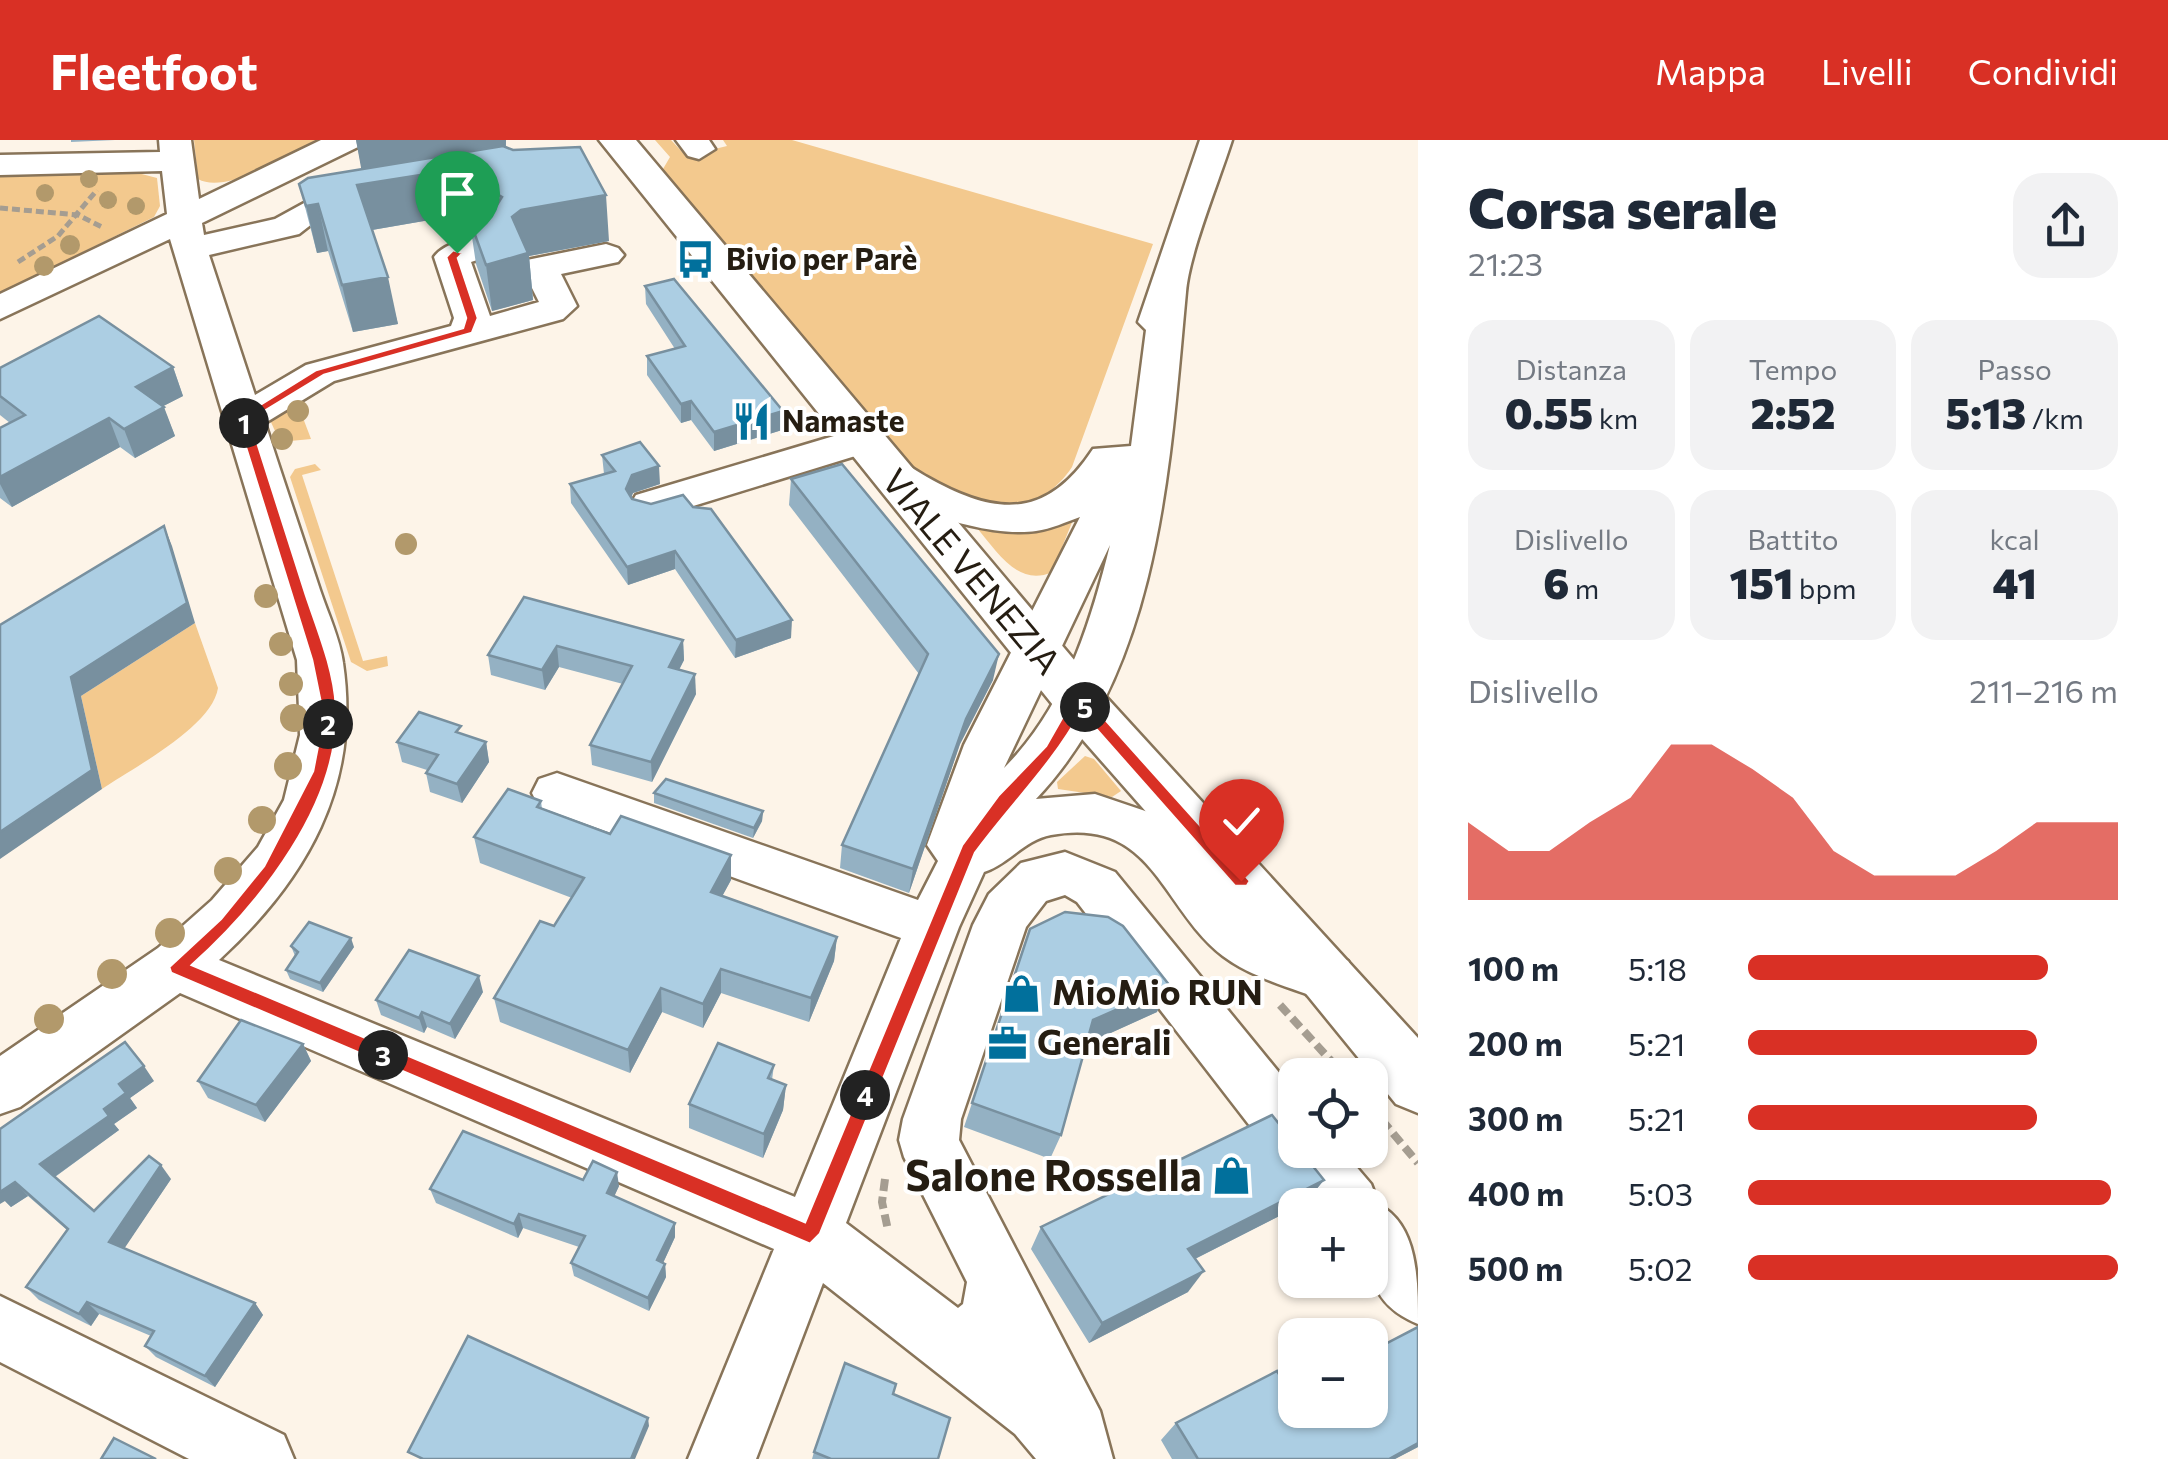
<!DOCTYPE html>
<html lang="it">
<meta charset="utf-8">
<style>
:root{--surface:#fff;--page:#f2f2f3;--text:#1f2937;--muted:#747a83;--accent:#d93025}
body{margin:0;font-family:Commissioner,sans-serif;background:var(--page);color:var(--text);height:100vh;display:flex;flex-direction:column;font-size:38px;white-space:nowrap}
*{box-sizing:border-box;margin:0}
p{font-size:32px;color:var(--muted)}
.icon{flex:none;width:55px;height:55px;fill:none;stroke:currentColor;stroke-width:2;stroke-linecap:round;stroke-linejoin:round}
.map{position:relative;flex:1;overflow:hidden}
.drawer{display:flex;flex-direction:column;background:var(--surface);width:750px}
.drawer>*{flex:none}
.buttons{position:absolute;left:1278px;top:918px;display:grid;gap:20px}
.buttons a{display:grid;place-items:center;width:110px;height:110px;border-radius:20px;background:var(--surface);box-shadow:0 2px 8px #0004;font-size:50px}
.pin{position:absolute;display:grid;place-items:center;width:85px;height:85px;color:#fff;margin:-102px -42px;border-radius:50% 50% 50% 0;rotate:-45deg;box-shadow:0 0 10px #0007}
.pin .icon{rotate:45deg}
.km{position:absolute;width:50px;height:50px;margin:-25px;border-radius:50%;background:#222;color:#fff;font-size:28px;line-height:50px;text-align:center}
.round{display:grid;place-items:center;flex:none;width:105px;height:105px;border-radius:30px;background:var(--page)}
.overview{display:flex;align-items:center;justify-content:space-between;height:170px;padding:0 50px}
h1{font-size:55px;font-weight:800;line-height:75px}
.figures{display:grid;grid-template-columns:repeat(3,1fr);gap:15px;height:170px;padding:10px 50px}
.figures div{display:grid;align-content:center;border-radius:25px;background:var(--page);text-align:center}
.figures b{font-size:42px;font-weight:800}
.figures small{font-size:28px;font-weight:400}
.figures p{font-size:28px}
.chart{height:280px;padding:20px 50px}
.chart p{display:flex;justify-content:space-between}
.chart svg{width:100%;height:180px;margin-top:10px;fill:var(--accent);opacity:.7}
ul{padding:0 50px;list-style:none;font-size:32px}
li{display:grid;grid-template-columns:160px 120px 1fr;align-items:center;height:75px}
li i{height:25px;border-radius:12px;background:var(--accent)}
header{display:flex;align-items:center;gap:60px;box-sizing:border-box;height:140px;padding:0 50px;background:var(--accent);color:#fff}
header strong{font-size:48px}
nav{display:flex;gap:55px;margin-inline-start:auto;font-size:35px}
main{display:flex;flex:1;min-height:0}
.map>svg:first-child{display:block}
.green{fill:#f3c98e}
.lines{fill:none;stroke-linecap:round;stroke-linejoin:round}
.minor-casing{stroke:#887459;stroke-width:5}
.major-casing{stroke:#887459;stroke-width:5}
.path-far1{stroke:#a59d91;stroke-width:5;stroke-dasharray:8 4;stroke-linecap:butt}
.path{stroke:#a59d91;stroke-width:8;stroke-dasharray:12 6;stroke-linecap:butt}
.minor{fill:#fff;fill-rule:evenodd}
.major{fill:#fff;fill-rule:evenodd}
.tree{fill:#b2996b}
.wall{fill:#94b1c3}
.shaded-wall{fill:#78909f}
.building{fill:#accee3;stroke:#78909f;stroke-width:2.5}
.route{fill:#d93025;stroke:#fff;stroke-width:2.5}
.labels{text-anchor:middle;stroke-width:8;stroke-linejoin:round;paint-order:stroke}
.far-poi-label{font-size:30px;font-weight:bold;fill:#251d12;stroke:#fff;text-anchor:start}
.street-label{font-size:35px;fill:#251d12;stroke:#fff}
.poi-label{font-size:35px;font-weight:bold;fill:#251d12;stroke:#fff;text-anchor:start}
.near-poi-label{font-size:42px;font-weight:bold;fill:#251d12;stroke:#fff;text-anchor:end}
</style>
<header>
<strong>Fleetfoot</strong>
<nav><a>Mappa</a><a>Livelli</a><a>Condividi</a></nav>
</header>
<main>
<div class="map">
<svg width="1418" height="1319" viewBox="0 0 1418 1319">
<rect width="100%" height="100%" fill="#fdf4e8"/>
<g class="green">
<path d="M194 0H316C289 15 226 55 198 39Z"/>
<path d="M655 0H671L686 16 727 6 723 0H792L1153 104 1072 327C1042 372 995 376 949 351 936 345 929 337 915 334L666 35 663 29 670 17Z"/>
<path d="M134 32 157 38 160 66 154 77 0 153V35Z"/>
<path d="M297 262 311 299 280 302 270 280Z"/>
<path d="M315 324 321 330 302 335 363 521 387 516 388 526 367 531 351 522 290 337 295 329Z"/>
<path d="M1075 375 1052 432C1018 448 996 410 977 388L979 384Z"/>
<path d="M195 483 218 548C212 587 134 627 102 649L81 556Z"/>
<path d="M1085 616 1094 619 1121 651 1112 657 1058 649 1057 642Z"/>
</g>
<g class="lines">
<defs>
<g id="minor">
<path d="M159 0H191L199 59 321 0H363L358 7 202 83 204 95 275 79 306 62 370 51 382 54 387 61 382 68 317 80 299 94 209 115 255 255 306 225 451 186 454 178 434 117C445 101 481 94 499 99L505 106 499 113 471 122 490 176 539 162 522 128 527 120 606 104 618 108 624 115 618 122 561 134 577 166 563 179 334 241 265 283C283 339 302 395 320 450 328 474 340 499 343 523 361 645 307 739 219 820L795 1057 901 798 539 667 532 653 539 639 557 633 918 760 938 721 927 705 964 605 1080 377C1066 382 1051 389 1036 391 989 398 892 370 865 329L871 320 886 316C902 320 913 329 927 337 997 377 1047 379 1093 309L1131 306 1146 190 1138 182 1200 0H1232C1219 41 1189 114 1186 152 1170 322 1161 527 1036 659L1095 654 1160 676 1191 702 1256 780 1348 821 1356 838 1348 855 1329 862C1295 849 1252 838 1223 816 1160 767 1154 676 1051 695 1024 700 1009 724 984 732L959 787 846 1083 958 1168 963 1164 967 1142 904 1017 899 1000 903 979 973 785 989 754 1021 723 1065 712 1115 732 1295 952V1010H1342L1371 1044 1379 1065C1418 1085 1418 1140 1418 1184 1360 1160 1370 1119 1370 1065H1311L1077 762 1065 755 1046 761 1026 787 961 979 959 1000 1100 1271 1113 1319H1036L1015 1294 823 1143 756 1319H688L774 1109 180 853 20 967 0 974V916L158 808 212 760 258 707 284 660 300 595 297 520 170 99 0 179V154L167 74 162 31 0 35V15L160 12ZM1110 405C1090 486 1064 568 1004 628Z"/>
<path d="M676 0H709L715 9 699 19 688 16Z"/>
<path d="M864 287 878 291 884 300 878 309 651 379 636 375 630 365 636 355Z"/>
<path d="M0 1156 284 1295 294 1319H189L0 1222Z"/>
</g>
<path id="major" d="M599 0H636L1097 547 1418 898V973L1396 964 1308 856 1061 575Z"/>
</defs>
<use href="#minor" class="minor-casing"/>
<use href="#major" class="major-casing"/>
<g class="path-far1">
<path d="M0 68 78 75 104 88"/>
<path d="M18 122 58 96 97 50"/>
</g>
<g class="path">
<path d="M1280 865 1344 935"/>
<path d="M1370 966 1418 1023"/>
<path d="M885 1039 882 1062 888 1090"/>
</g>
<use href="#minor" class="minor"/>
<use href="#major" class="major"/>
</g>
<g class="tree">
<circle cx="89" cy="39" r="9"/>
<circle cx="45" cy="53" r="9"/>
<circle cx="108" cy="60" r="9"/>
<circle cx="136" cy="66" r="9"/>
<circle cx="70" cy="105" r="10"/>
<circle cx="44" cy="126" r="10"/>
<circle cx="298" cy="271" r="11"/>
<circle cx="282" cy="299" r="11"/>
<circle cx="406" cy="404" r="11"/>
<circle cx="266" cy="456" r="12"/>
<circle cx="281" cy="504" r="12"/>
<circle cx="291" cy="544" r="12"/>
<circle cx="294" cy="578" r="14"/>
<circle cx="288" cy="626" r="14"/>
<circle cx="262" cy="680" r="14"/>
<circle cx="228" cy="731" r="14"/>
<circle cx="170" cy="793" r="15"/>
<circle cx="112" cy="834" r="15"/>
<circle cx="49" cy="879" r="15"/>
</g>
<g class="wall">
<path d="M71 0H115L71 2Z"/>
<path d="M356 0H506V7L609 101 529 116 533 160 492 171 476 124 472 97 455 99 447 77 372 90 398 184 353 192 328 111 317 113 299 44 362 29Z"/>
<path d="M645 146 782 290 714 311 691 280 681 283 647 235V216L675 209 646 164Z"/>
<path d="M173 227 183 256 163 266 175 296 135 318 120 307 12 367 0 358V288L10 283 0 275V228Z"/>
<path d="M602 315 660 344 633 353 631 357 791 498 735 518 675 429 628 445 571 363 570 344 604 334Z"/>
<path d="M791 339 993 540 960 604 909 753 840 728 842 705 919 534 789 365Z"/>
<path d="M524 457 683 500 684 520 679 530 696 554 652 642 592 625 590 605 623 544 559 527 545 550 491 535 488 515Z"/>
<path d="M462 594 486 602 489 622 462 663 430 652 426 633 427 630 402 622 397 602Z"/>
<path d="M654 653 763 671 762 681 753 698 654 663Z"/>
<path d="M541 661 542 669 610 694 731 715V740L722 756 837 797 834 821 809 882 721 853 703 888 662 872 630 933 500 882 494 858 554 786 572 758 480 723 474 697Z"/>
<path d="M1030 789 1157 872 1086 904 1061 995 1050 1019 964 987Z"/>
<path d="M291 806 354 807 323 852 290 839 286 830 295 816Z"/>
<path d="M483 852 455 899 427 887 424 893 381 875 376 860Z"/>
<path d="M303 904 311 921 265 982 208 958 198 941Z"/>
<path d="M774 925 772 940 786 945 783 970 763 1018 689 988V964Z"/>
<path d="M154 941 130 958 137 968 114 984 119 990 55 1037 94 1071 171 1039 124 1108 255 1163 263 1175 215 1247 156 1217 145 1206 151 1196 99 1174 91 1186 39 1160 26 1147 67 1090 28 1056 11 1067 5 1061 0 989Z"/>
<path d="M583 1040 619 1046 614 1056 675 1083V1097L663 1123 665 1124 666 1137 649 1171 574 1136 571 1123 579 1107 523 1088 518 1098 436 1063 430 1049Z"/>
<path d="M1324 1040 1305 1063 1295 1065V1068L1195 1119 1188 1152 1089 1203 1031 1109 1041 1087Z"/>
<path d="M1418 1187V1307L1395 1319H1172L1161 1300 1176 1283 1291 1253Z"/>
<path d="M893 1254 938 1319H812L814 1312Z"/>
</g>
<g class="shaded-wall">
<path d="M356 0H506L505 25 440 32 447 77 366 91 357 45 364 44Z"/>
<path d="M486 48 492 94 469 78 472 97 455 99 448 53Z"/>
<path d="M606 55 609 101 529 116 533 160 492 171 486 125 512 77 521 70Z"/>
<path d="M318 64 328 111 317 113 306 66Z"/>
<path d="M388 137 398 184 353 192 342 145Z"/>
<path d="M173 227 183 256 146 275 136 247Z"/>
<path d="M691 261V280L681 283V264Z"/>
<path d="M164 267 175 296 135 318 124 289Z"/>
<path d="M783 271 782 290 714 311V292Z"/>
<path d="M109 278 120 307 12 367 0 344V337Z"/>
<path d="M659 326 660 344 633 353 627 367 626 349 632 335Z"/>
<path d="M164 386 172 406 195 483 81 556 102 649 0 719V692L71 537Z"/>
<path d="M675 411V429L628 445 627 427Z"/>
<path d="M792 480 791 498 735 518 736 500Z"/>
<path d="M683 500 684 520 670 547 669 527Z"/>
<path d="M557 506 559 527 545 550 542 530Z"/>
<path d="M999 514 993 540 960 604 909 753 913 729 966 579Z"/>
<path d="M695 534 696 554 652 642 651 622Z"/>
<path d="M486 602 489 622 462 663 457 644Z"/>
<path d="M763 671 762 681 753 698 754 688Z"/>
<path d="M731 715V740L711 777V752Z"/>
<path d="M837 797 834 821 809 882 811 858Z"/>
<path d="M351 798 354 807 323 852 320 843Z"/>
<path d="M721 829V853L703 888V864Z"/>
<path d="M479 836 483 852 455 899 450 884Z"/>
<path d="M1170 846 1157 872 1082 906 1093 880Z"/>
<path d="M661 848 662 872 630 933 628 910Z"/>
<path d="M422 872 427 887 424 893 419 878Z"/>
<path d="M303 904 311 921 265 982 256 965Z"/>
<path d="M144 926 154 941 130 958 137 968 114 984 119 990 53 1038 40 1024 104 969 119 944Z"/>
<path d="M786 945 783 970 763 1018 764 994Z"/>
<path d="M161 1025 171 1039 120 1115 109 1102Z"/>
<path d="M617 1032 619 1046 609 1068 607 1053Z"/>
<path d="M1324 1040 1305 1063 1295 1065V1068L1173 1130 1188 1109Z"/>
<path d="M15 1042 28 1056 11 1067 5 1061 0 1064V1052Z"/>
<path d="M519 1074 523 1088 518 1098 514 1084Z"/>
<path d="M675 1083V1097L658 1134 657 1120Z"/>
<path d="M665 1124 666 1137 649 1171 648 1158Z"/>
<path d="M1204 1131 1188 1152 1089 1203 1102 1183Z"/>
<path d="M87 1162 99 1174 91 1186 79 1174Z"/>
<path d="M255 1163 263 1175 215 1247 205 1236Z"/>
<path d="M648 1278 649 1286 635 1319H631Z"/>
<path d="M1418 1303V1307L1395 1319H1389Z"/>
</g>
<g class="building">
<path d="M503 6 513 10 580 7 606 55 521 70 512 77 528 113 486 125 469 78 494 70 502 57 486 48 448 53 440 32 357 45 388 137 342 145 318 64 306 66 299 44 308 38Z"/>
<path d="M674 139 783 271 714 292 691 261 681 264 647 216 685 206 645 146Z"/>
<path d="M99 176 173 227 136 247 164 267 124 289 109 278 0 337V288L25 275 0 256V228Z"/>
<path d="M640 302 659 326 632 335 626 349 632 359 651 364 683 355 693 367 711 369 792 480 736 500 675 411 627 427 570 344 615 331 602 315Z"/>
<path d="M842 324 999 514 966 579 913 729 842 705 928 514 791 339Z"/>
<path d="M164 386 187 463 71 537 92 630 0 692V485Z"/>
<path d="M524 457 683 500 669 527 695 534 651 622 590 605 632 526 557 506 542 530 488 515Z"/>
<path d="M419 572 461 586 456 592 486 602 457 644 426 633 438 615 397 602Z"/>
<path d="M666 639 763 671 754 688 654 653Z"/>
<path d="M508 649 541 661 537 667 610 694 621 676 731 715 711 752 837 797 811 858 721 829 703 864 661 848 628 910 494 858 540 781 554 786 584 738 474 697Z"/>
<path d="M1065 772 1108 777 1123 786 1170 846 1093 880 1061 995 972 963 1030 789Z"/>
<path d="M309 782 351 798 320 843 286 830 298 812 291 806Z"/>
<path d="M409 810 479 836 450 884 422 872 419 878 376 860Z"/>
<path d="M241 880 303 904 256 965 198 941Z"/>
<path d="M125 902 144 926 119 944 126 953 104 969 109 976 40 1024 94 1071 149 1016 161 1025 109 1102 255 1163 205 1236 145 1206 154 1191 87 1162 79 1174 26 1147 68 1089 15 1042 0 1052V989Z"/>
<path d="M718 903 774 925 768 938 786 945 764 994 689 964Z"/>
<path d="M1272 975 1295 1004V1010H1300L1324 1040 1188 1109 1204 1131 1102 1183 1041 1087Z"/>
<path d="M463 991 583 1040 593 1021 617 1032 607 1053 675 1083 657 1120 665 1124 648 1158 571 1123 585 1096 519 1074 514 1084 430 1049Z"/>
<path d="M1418 1187V1303L1389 1319H1198L1176 1283 1277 1231 1291 1253 1295 1251V1270H1370V1212Z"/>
<path d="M468 1196 648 1278 631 1319H423L408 1312Z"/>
<path d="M845 1223 896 1244 893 1254 950 1278 938 1319H831L814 1312Z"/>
<path d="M114 1298 156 1319H101Z"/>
</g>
<path class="route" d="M453 110 463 113 458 118 478 178 472 193 324 235 250 280C269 339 288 397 306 455 318 491 334 529 336 566 342 662 259 765 192 825L805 1082 962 705 998 656 1046 606 1074 557H1085L1250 741 1247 746H1235L1081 572C1052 625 1010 665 975 713L820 1094 810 1104 171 833 169 827 221 779 264 726 313 631 320 595 321 564 312 520 237 279 316 230 463 188 466 178 446 117Z"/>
<defs>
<symbol id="bus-bare" viewBox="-9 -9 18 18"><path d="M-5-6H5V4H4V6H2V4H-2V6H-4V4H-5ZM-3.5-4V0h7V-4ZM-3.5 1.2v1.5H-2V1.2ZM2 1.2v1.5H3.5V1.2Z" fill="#01709c" stroke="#fff" stroke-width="2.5" paint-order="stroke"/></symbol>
<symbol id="restaurant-bare" viewBox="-9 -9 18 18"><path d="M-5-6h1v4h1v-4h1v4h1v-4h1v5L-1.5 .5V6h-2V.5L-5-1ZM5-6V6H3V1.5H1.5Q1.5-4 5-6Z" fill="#01709c" stroke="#fff" stroke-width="2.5" paint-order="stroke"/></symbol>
<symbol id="shop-bare" viewBox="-9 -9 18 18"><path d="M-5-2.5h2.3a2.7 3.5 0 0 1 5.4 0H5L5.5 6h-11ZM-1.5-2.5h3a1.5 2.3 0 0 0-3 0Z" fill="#01709c" stroke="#fff" stroke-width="2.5" paint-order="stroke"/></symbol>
<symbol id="office-bare" viewBox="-9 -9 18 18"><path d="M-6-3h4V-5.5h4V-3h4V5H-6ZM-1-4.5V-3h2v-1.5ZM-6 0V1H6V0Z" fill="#01709c" stroke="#fff" stroke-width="2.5" paint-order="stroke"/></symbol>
</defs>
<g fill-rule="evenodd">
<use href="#bus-bare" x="668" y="92" width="55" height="55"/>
<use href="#restaurant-bare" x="724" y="254" width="55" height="55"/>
<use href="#shop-bare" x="994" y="826" width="55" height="55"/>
<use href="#office-bare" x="980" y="876" width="55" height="55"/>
<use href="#shop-bare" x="1204" y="1008" width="55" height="55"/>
</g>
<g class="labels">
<g class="far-poi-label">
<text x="726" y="130">Bivio per Parè</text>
<text x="782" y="292">Namaste</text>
</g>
<g class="street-label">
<text transform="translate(971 432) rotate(50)" y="12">VIALE VENEZIA</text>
</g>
<g class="poi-label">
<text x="1052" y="865">MioMio RUN</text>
<text x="1037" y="915">Generali</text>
</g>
<g class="near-poi-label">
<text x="1202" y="1051">Salone Rossella</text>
</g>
</g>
</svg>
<div class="buttons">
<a><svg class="icon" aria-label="locate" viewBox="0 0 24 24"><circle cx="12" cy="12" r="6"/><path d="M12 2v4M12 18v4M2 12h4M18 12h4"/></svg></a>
<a>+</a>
<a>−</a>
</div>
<div class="pin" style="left:457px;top:113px;background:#1e9e55"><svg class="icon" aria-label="arrive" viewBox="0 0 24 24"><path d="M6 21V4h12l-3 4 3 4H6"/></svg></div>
<div class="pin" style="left:1241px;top:741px;background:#d93025"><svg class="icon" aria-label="check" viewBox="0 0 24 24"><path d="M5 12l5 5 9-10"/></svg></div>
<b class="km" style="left:244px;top:283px">1</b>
<b class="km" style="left:328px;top:584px">2</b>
<b class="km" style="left:383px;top:915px">3</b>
<b class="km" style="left:865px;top:955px">4</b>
<b class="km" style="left:1085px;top:567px">5</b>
</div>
<section class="drawer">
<div class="overview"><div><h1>Corsa serale</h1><p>21:23</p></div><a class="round"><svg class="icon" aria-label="share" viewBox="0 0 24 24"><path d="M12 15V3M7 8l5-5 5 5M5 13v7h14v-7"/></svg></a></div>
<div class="figures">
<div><p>Distanza</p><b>0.55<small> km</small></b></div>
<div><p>Tempo</p><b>2:52</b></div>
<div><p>Passo</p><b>5:13<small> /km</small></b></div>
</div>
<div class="figures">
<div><p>Dislivello</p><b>6<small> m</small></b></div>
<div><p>Battito</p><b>151<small> bpm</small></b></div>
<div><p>kcal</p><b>41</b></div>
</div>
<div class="chart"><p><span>Dislivello</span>211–216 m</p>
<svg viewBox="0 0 160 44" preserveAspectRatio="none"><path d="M0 44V25L10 32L20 32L30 25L40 19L50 6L60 6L70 12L80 19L90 32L100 38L110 38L120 38L130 32L140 25L150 25L160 25V44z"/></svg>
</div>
<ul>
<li><b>100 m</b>5:18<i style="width:81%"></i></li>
<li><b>200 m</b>5:21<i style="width:78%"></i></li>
<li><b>300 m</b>5:21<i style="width:78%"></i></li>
<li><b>400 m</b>5:03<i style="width:98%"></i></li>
<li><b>500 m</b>5:02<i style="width:100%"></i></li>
</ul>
</section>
</main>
